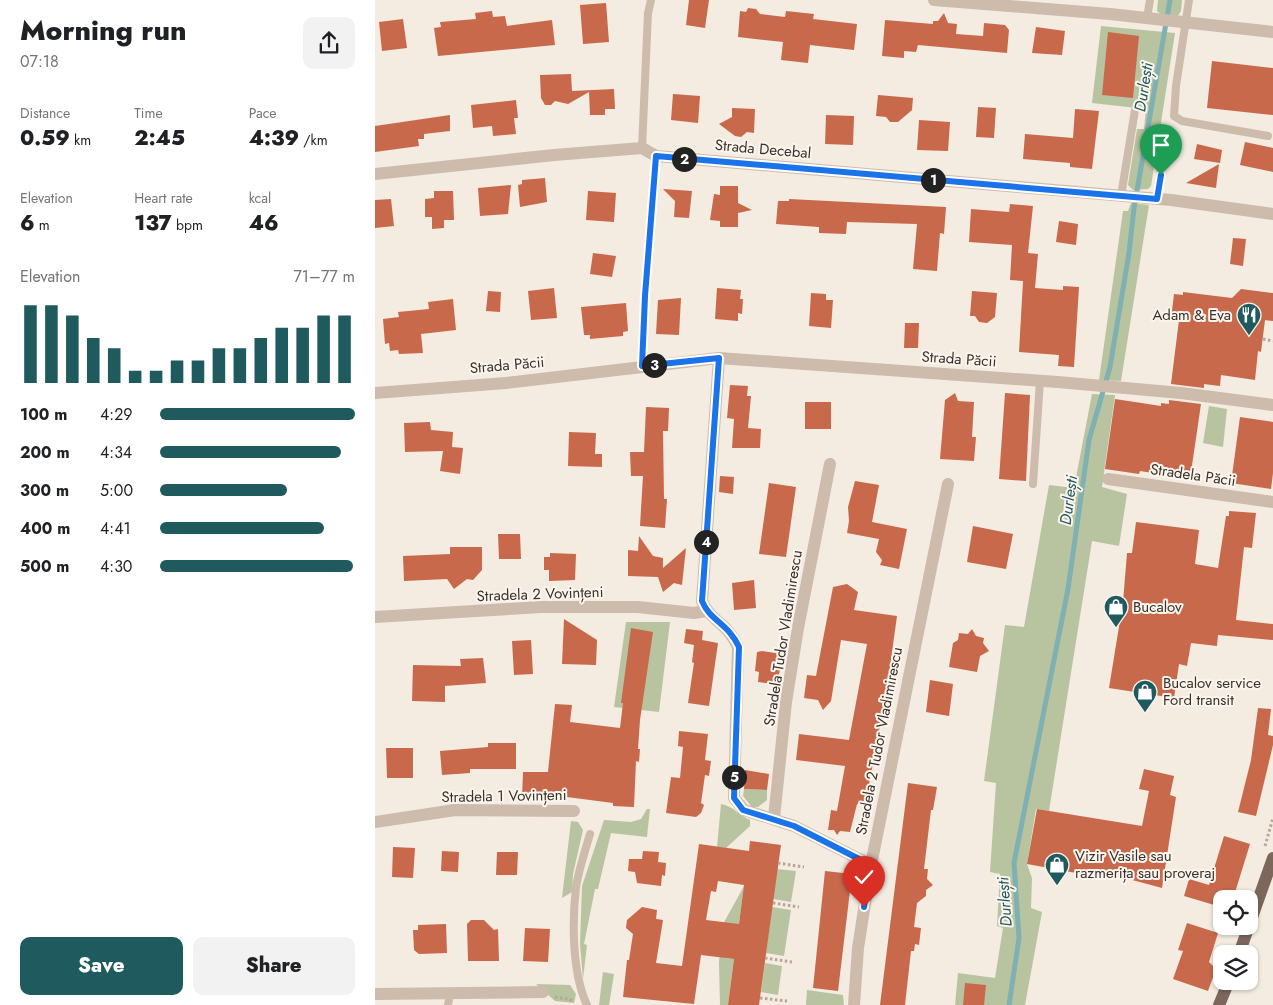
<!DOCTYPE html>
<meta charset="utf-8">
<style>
:root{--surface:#fff;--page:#f2f2f2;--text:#202124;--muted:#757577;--accent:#1f5a5e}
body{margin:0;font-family:Jost,sans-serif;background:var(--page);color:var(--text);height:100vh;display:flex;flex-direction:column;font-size:19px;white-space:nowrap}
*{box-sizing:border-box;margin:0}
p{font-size:16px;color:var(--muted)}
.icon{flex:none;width:28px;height:28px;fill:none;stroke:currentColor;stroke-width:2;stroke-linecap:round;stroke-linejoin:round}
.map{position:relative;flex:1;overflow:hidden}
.panel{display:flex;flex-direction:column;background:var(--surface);width:375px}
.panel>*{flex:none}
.controls{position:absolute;left:838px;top:890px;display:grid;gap:10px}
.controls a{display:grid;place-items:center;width:45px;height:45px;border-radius:10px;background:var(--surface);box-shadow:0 1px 4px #0004;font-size:25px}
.pin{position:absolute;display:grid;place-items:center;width:42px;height:42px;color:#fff;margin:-51px -21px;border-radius:50% 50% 50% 0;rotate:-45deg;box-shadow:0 0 5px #0007}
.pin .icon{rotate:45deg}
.km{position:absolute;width:25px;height:25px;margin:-12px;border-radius:50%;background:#222;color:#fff;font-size:14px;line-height:25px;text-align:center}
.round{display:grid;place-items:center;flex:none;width:52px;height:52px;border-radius:10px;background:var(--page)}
.overview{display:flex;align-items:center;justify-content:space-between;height:85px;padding:0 20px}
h1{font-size:28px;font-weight:800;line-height:38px}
.metrics{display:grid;grid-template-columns:repeat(3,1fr);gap:8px;height:85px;padding:5px 20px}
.metrics div{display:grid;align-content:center}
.metrics b{font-size:21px;font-weight:800}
.metrics small{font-size:14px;font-weight:400}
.metrics p{font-size:14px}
.chart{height:140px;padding:10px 20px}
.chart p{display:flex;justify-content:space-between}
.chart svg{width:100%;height:90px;margin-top:5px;stroke:var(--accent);stroke-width:6}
.action{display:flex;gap:10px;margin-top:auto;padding:10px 20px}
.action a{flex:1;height:58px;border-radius:10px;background:var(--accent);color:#fff;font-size:20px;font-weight:800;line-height:58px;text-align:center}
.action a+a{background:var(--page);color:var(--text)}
ul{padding:0 20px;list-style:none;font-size:16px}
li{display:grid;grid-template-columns:80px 60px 1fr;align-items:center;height:38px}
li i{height:12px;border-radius:6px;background:var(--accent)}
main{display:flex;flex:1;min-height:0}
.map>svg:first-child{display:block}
.green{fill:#b8c4a0}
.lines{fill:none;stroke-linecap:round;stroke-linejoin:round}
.stream{stroke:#7fb0b2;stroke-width:5}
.building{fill:#c8694b;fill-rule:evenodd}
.path{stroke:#b9a596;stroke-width:3;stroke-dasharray:2.5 2.5;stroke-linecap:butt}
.lane{stroke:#cdbbac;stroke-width:8}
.street{stroke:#cdbbac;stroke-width:12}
.primary{stroke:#7d675c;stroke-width:12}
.route-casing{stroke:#fff;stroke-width:10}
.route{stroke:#1a73e8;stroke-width:6}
.labels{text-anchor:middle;stroke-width:4;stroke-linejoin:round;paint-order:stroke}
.street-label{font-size:15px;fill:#3b302b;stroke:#fbf5ee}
.poi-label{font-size:15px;fill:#3b302b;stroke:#fbf5ee;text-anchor:start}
.water-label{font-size:16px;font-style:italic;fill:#1f5a5e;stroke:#fbf5ee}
</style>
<main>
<section class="panel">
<div class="overview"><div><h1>Morning run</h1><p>07:18</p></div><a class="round"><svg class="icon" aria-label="share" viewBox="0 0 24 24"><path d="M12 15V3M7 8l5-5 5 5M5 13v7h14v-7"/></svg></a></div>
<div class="metrics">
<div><p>Distance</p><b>0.59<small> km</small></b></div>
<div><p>Time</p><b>2:45</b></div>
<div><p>Pace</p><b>4:39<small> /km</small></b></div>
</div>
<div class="metrics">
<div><p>Elevation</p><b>6<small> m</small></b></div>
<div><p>Heart rate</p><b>137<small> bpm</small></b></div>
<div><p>kcal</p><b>46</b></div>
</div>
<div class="chart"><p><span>Elevation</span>71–77 m</p>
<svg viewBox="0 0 160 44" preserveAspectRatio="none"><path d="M5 44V6M15 44V6M25 44V11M35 44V22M45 44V27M55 44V38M65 44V38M75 44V33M85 44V33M95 44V27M105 44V27M115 44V22M125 44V17M135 44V17M145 44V11M155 44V11"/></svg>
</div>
<ul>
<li><b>100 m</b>4:29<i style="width:100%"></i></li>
<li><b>200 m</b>4:34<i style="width:93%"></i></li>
<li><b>300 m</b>5:00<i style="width:65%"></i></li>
<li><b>400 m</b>4:41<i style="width:84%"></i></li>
<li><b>500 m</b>4:30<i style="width:99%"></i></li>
</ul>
<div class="action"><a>Save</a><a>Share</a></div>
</section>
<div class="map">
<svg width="898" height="1005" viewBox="0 0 898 1005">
<rect width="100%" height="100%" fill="#f4ebe1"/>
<g class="green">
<path d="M783 0H807L806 11 802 17H789L782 11Z"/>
<path d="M726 26 800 33 776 186 773 189 758 190 753 185 762 129H769L771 109 717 103Z"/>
<path d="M756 203 774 205 746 381 724 380 748 211H753Z"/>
<path d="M717 394 740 395 727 487 752 494 744 546 717 541 674 811 661 809 652 864 657 878 656 908 667 912 650 1005H580L583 973 620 978 628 928 622 926 625 874 615 872 621 783 609 781 630 625 649 627 674 485 699 488Z"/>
<path d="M834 406 852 409 848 447 828 443Z"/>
<path d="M251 622H295L284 712 239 707Z"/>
<path d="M369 789 392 790V800L383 807H377L368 796Z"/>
<path d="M346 804C358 806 364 815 375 820V826L351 848 342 847Z"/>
<path d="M272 809H275L272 837 236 833 223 889H220L209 944 212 945 208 979 205 944 207 886 229 820 256 822 266 819Z"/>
<path d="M196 821 203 822 208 830 198 874 197 892 187 898Z"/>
<path d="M402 869 421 871 416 902 398 899Z"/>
<path d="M369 886 364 924 349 958 359 959 353 1005H345L344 963 347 926Z"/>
<path d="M397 907 416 910 409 956 391 953Z"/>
<path d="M390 963 407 966 403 995 386 992Z"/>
<path d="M228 972 239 974 234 1005H224Z"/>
<path d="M161 984 195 985 201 994 199 1003 180 1001Z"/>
<path d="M432 990 468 995 469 1005H431Z"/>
</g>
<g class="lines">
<path class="stream" d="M634 1005 644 938 639 863 693 589 714 440 735 367 754 253 759 208 795 0"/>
</g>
<g class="building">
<path d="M314 0H334L330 28 311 25Z"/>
<path d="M231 3 234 42 208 44 205 5Z"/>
<path d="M373 8 381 9 385 14 410 17 411 11 439 14 438 19 482 24 479 50 435 45 433 63 406 60 408 42 363 37 365 11 371 12Z"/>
<path d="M117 11 118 17 130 16 132 26 177 20 180 45 63 56 59 28 66 27 65 22 101 19 100 13Z"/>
<path d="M569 13 573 23 582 24 581 34 608 36 609 23 630 25 634 30 632 53 543 45 541 52 529 51V58L507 56 510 20 558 24V21H563Z"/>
<path d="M28 19 32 48 7 51 4 22Z"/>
<path d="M661 27 690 31 687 55 657 53Z"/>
<path d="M733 32 764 36 758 98 727 95Z"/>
<path d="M837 61 898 68V115L832 108Z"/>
<path d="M196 74 197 91 239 89 240 109H230V115H215L214 92 193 104 180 101 176 105H170L166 98 165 75Z"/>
<path d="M298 94 325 96 323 123 296 120Z"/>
<path d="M503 95 538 98 537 110 523 122H515L511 117 501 116Z"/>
<path d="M141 100 143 118H139L141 134 118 136 117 126 98 128 96 105Z"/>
<path d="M603 107 621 108 619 138 601 137Z"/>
<path d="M357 108 380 109 379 133 372 132 366 137 360 136 344 124 357 117Z"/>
<path d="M700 109 724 111 717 169 695 167V163L648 159 650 134 698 138Z"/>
<path d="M75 115V131L49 134V139H43L44 146 0 152V126Z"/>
<path d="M451 115 479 116 478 145 450 144Z"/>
<path d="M544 120 575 122 573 151 542 150Z"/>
<path d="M870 142 898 148V172L865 165Z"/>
<path d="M822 144 847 150 845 163 819 159Z"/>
<path d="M844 164 841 188 811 183Z"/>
<path d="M170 178 172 202 145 207 143 185 147 184V180Z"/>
<path d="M136 185 133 214 105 216 103 188Z"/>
<path d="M345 186H363V203L377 210 363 213V227H345V221L335 220 339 194 345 195Z"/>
<path d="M288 189 317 191 314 218 299 217 300 201Z"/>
<path d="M59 191H78L79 220H69V228L57 229V217H50V199L59 198Z"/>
<path d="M213 191 241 193 239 222 211 220Z"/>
<path d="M16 199 19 226 0 228V200Z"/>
<path d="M414 199 571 207 569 234 565 233 562 271 538 269 542 224 472 222 471 234 444 233V227L401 224 403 201H414Z"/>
<path d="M635 204 658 206 653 253 663 254 660 288 688 290V286L704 287 699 367 683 366 684 355 644 352 648 281 635 280 637 245 594 242 596 209 634 212Z"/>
<path d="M684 221 703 224 701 245 681 242Z"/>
<path d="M858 238 871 239 868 266 855 264Z"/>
<path d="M218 253 241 256 237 277 215 274Z"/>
<path d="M179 288 182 318 156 320 153 291Z"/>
<path d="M342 288 366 290 365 299H368L367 314 363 313V321L340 319Z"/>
<path d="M866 289 898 293V321L890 320 886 352 883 351 880 380 846 375 845 386 829 384V388L796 384 804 320 796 319 799 294 808 295V292L857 298Z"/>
<path d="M113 291 126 292 125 312 111 311Z"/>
<path d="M597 291 622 293 620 317 612 323 604 322 600 316H595Z"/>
<path d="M436 293 451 294V300H458L456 328 434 326Z"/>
<path d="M306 298 304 335 281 334 283 300Z"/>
<path d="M78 299 81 330 46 334 48 353 24 354 23 350 15 351 14 343 10 344 8 319 24 317 23 312 54 309 53 302Z"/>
<path d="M251 303 253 331 248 332V336L215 339V335H209L206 307Z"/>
<path d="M530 323H544L543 348H529Z"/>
<path d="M355 385 373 386 372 396H376L373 428 386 429 385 448H357L359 419 352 418Z"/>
<path d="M580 393 583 401 599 402 597 437H601L599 461 565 459 570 400Z"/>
<path d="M630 393 655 395 651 481 624 479Z"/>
<path d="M740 399 786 406V403L794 404V400L826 404 815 479 765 471 764 474 730 469Z"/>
<rect x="430" y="402" width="26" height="27"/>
<path d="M271 407 294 408 293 431H288L289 499H292L290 528 265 526 268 476H256L255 452H269Z"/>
<path d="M865 417 898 422V473L896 489 856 483Z"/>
<path d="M55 422 56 430 78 432 77 447 88 448 85 474 65 471 68 451 30 452 29 423Z"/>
<path d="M194 432 221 433 220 454H227V467L193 466Z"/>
<path d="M345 476 359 477 358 494 344 492Z"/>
<path d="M480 481 504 485 497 522 532 529 524 569 505 565 507 560 501 552 504 539 472 533 474 521 473 507Z"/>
<path d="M394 483 421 487 411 557 384 554Z"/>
<path d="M854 511 881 513 877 548 869 547 861 620 898 624V640L843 635 842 646 816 643 812 666 804 664 799 698 734 688 748 602 752 553H757L761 522 824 530 820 564 843 568 851 516H854Z"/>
<path d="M598 526 638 534 631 569 592 562Z"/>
<path d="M123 534H145L146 559H124Z"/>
<path d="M264 536 278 556 288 558V568L311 548 307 585 299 583 288 592 283 577 253 576V550L263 551Z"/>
<path d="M75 547H107V570L98 580 92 579 79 589 72 579 29 581 28 556 75 554Z"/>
<path d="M175 553 201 554 200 580 174 581V570H169V557H175Z"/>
<path d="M379 580 381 608 359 610 357 583Z"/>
<path d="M472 584 483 592 479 610 522 616 512 688 490 806 482 804 475 832 465 831 462 835 459 830H453L456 810 462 811 470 766 421 760 424 734 474 740 492 644 466 640 456 701 448 710 443 700 429 698 432 675 441 676 458 587Z"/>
<path d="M189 619 222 640 221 665 187 664Z"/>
<path d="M256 628 278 632 265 720 263 749H265L264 762 261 761 259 807 238 806V803L161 793V797H147L148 772H173L180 704 197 705 195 722 245 728 248 703H246Z"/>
<path d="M311 629 328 631 327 640 343 643 334 706 313 703 319 663 317 662 319 645 309 643Z"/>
<path d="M597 629 601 636 609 638 608 643 614 651 605 656 602 672 574 667 578 643 583 640 584 633 593 634Z"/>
<path d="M156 640 158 674 139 675 137 641Z"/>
<path d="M387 651 407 654 404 675H400L398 684 383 682 384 672 380 671 382 652Z"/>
<path d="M108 658 111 683 70 686V702L37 701 38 665 86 666 85 659Z"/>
<path d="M555 680 578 684 574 716 551 712Z"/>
<path d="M883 708 896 709 893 735 898 736V745L881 816 863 812 876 760Z"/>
<path d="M304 731 333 734 330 760 336 761 334 776 330 775 326 803 329 805 326 813 321 817 291 813 296 777 305 778 308 747 303 746Z"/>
<path d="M113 743H141V769H95V773L67 775 65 751 113 747Z"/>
<path d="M11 748H38V778H12Z"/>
<path d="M769 769 799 776 795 795 801 797 787 888 735 874 734 879 652 864 662 809 767 826 774 791 764 789Z"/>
<path d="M370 770 394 774 392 790 369 789Z"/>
<path d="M533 783 562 787 558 810H556L549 869H553L552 879 558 885 551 890V896L542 903 539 927 546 928 544 945 540 944 539 951H536L530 1005H505Z"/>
<path d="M849 836 875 844 858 899H846V907L809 896 814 879 834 885Z"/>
<path d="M375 841 406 845 384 1005H353L359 959 326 955 319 1004 248 997 252 960H254L258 934 251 928 252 920 267 907 282 910 281 919 288 920 281 963 307 966 324 844 374 851ZM343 881 369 885 364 924 331 920 336 891 341 892Z"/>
<path d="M18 847 40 848 38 878 17 877Z"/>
<path d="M67 851 84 852 83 872 66 871Z"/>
<path d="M268 851 284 852 283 862 291 863 290 876 287 875 286 886 262 883 260 872 253 871 254 859H267Z"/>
<path d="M122 852H143L142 875H121Z"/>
<path d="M450 871 477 874 463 991 438 988Z"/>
<path d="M96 920H109L119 930 123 929 124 961H93L92 924Z"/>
<path d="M812 923 843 933 834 962 841 969 833 991 798 979 808 951 803 950Z"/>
<path d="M71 924 72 953 44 954 39 950 38 930H43V925Z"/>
<path d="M150 928 175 929 173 962 148 961Z"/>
<path d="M590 983 611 985 609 1005H588Z"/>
</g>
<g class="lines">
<g class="path">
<path d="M784 186 795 126"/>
<path d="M888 339 898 341"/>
<path d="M890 846 898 818"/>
<path d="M403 863 429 867"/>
<path d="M398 903 424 907"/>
<path d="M390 958 417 962"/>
<path d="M180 997 198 1000"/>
<path d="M385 998 412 1001"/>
</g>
<g class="lane">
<path d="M814 0 801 86 799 116 807 121 893 136"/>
<path d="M772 18 775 0"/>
<path d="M267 148 273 13 276 0"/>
<path d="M746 196 760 110"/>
<path d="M267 366 270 296 281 156"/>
<path d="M658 484 665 381"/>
<path d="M73 1005 75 992"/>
<path d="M212 1005C197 973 197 922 201 887 204 869 210 851 215 834"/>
</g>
<g class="street">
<path d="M559 0 735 14 898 32"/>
<path d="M0 174 179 155 267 148 281 156 796 200 898 214"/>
<path d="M344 358 327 601C335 621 353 623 363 647L359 798 369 810 419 826 496 865"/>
<path d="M0 393 131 383 344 358 683 382 806 393 898 405"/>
<path d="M733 479 898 502"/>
<path d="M0 617 166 607H263L319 613 331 611"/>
<path d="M399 818 411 702 423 628 455 464"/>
<path d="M0 822 80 810 199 811"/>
<path d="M0 994 168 992"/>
<path d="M479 1005 483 948 496 865 573 484"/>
</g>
<g class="primary">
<path d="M864 954 898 858"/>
<path d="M844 1005 854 981"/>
</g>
</g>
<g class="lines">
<defs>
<path id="route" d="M489 907 496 865 419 826 368 810 359 798 364 647C353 623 335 621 327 601L344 358 267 366 270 296 281 156 782 199 786 175"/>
</defs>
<use href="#route" class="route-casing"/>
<use href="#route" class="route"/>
</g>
<defs>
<symbol id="restaurant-pin" viewBox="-11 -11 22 30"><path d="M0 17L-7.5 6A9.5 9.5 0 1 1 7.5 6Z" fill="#1f5a5e" stroke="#fbf5ee"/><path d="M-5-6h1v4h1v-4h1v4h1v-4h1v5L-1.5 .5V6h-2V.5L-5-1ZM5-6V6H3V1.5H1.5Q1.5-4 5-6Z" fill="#fff"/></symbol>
<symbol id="shop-pin" viewBox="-11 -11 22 30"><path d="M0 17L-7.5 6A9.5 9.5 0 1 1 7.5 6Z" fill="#1f5a5e" stroke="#fbf5ee"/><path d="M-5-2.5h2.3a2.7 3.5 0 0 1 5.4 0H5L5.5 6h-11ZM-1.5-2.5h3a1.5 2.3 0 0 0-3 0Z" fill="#fff"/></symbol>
</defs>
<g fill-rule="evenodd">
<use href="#restaurant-pin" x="860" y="301" width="28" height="38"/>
<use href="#shop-pin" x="727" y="593" width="28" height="38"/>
<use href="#shop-pin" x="756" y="678" width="28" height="38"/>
<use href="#shop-pin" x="668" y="851" width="28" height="38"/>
</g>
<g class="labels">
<g class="street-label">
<text transform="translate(388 149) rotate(5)" y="5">Strada Decebal</text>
<text transform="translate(584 359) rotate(4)" y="5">Strada Păcii</text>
<text transform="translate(132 365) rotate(-5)" y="5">Strada Păcii</text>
<text transform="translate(818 475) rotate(8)" y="5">Stradela Păcii</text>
<text transform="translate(165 594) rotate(-2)" y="5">Stradela 2 Vovințeni</text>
<text transform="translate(408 638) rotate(-81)" y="5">Stradela Tudor Vladimirescu</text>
<text transform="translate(504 741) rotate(-79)" y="5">Stradela 2 Tudor Vladimirescu</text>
<text transform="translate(129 796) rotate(-1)" y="5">Stradela 1 Vovințeni</text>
</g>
<g class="poi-label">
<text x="856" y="320" text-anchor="end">Adam &amp; Eva</text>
<text x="758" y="612">Bucalov</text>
<text x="788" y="688">Bucalov service<tspan x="788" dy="17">Ford transit</tspan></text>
<text x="700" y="861">Vizir Vasile sau<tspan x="700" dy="17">razmerița sau proveraj</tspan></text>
</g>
<g class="water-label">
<text transform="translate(768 87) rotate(-81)" y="6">Durlești</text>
<text transform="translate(693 500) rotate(-82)" y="6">Durlești</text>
<text transform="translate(629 902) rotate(-94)" y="6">Durlești</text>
</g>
</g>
</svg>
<div class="controls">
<a><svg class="icon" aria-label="locate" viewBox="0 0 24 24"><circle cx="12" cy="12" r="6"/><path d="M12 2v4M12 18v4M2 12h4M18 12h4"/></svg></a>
<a><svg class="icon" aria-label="layers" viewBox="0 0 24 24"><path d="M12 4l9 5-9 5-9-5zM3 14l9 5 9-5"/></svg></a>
</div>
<div class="pin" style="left:786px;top:175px;background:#1e9e55"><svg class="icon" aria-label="arrive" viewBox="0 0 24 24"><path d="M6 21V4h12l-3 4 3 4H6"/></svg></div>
<div class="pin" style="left:489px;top:907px;background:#d93025"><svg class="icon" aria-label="check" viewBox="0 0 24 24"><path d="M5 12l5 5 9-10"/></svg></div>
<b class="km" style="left:558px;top:180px">1</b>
<b class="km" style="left:309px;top:159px">2</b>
<b class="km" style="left:279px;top:365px">3</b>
<b class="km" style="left:331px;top:542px">4</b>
<b class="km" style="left:359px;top:777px">5</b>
</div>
</main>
